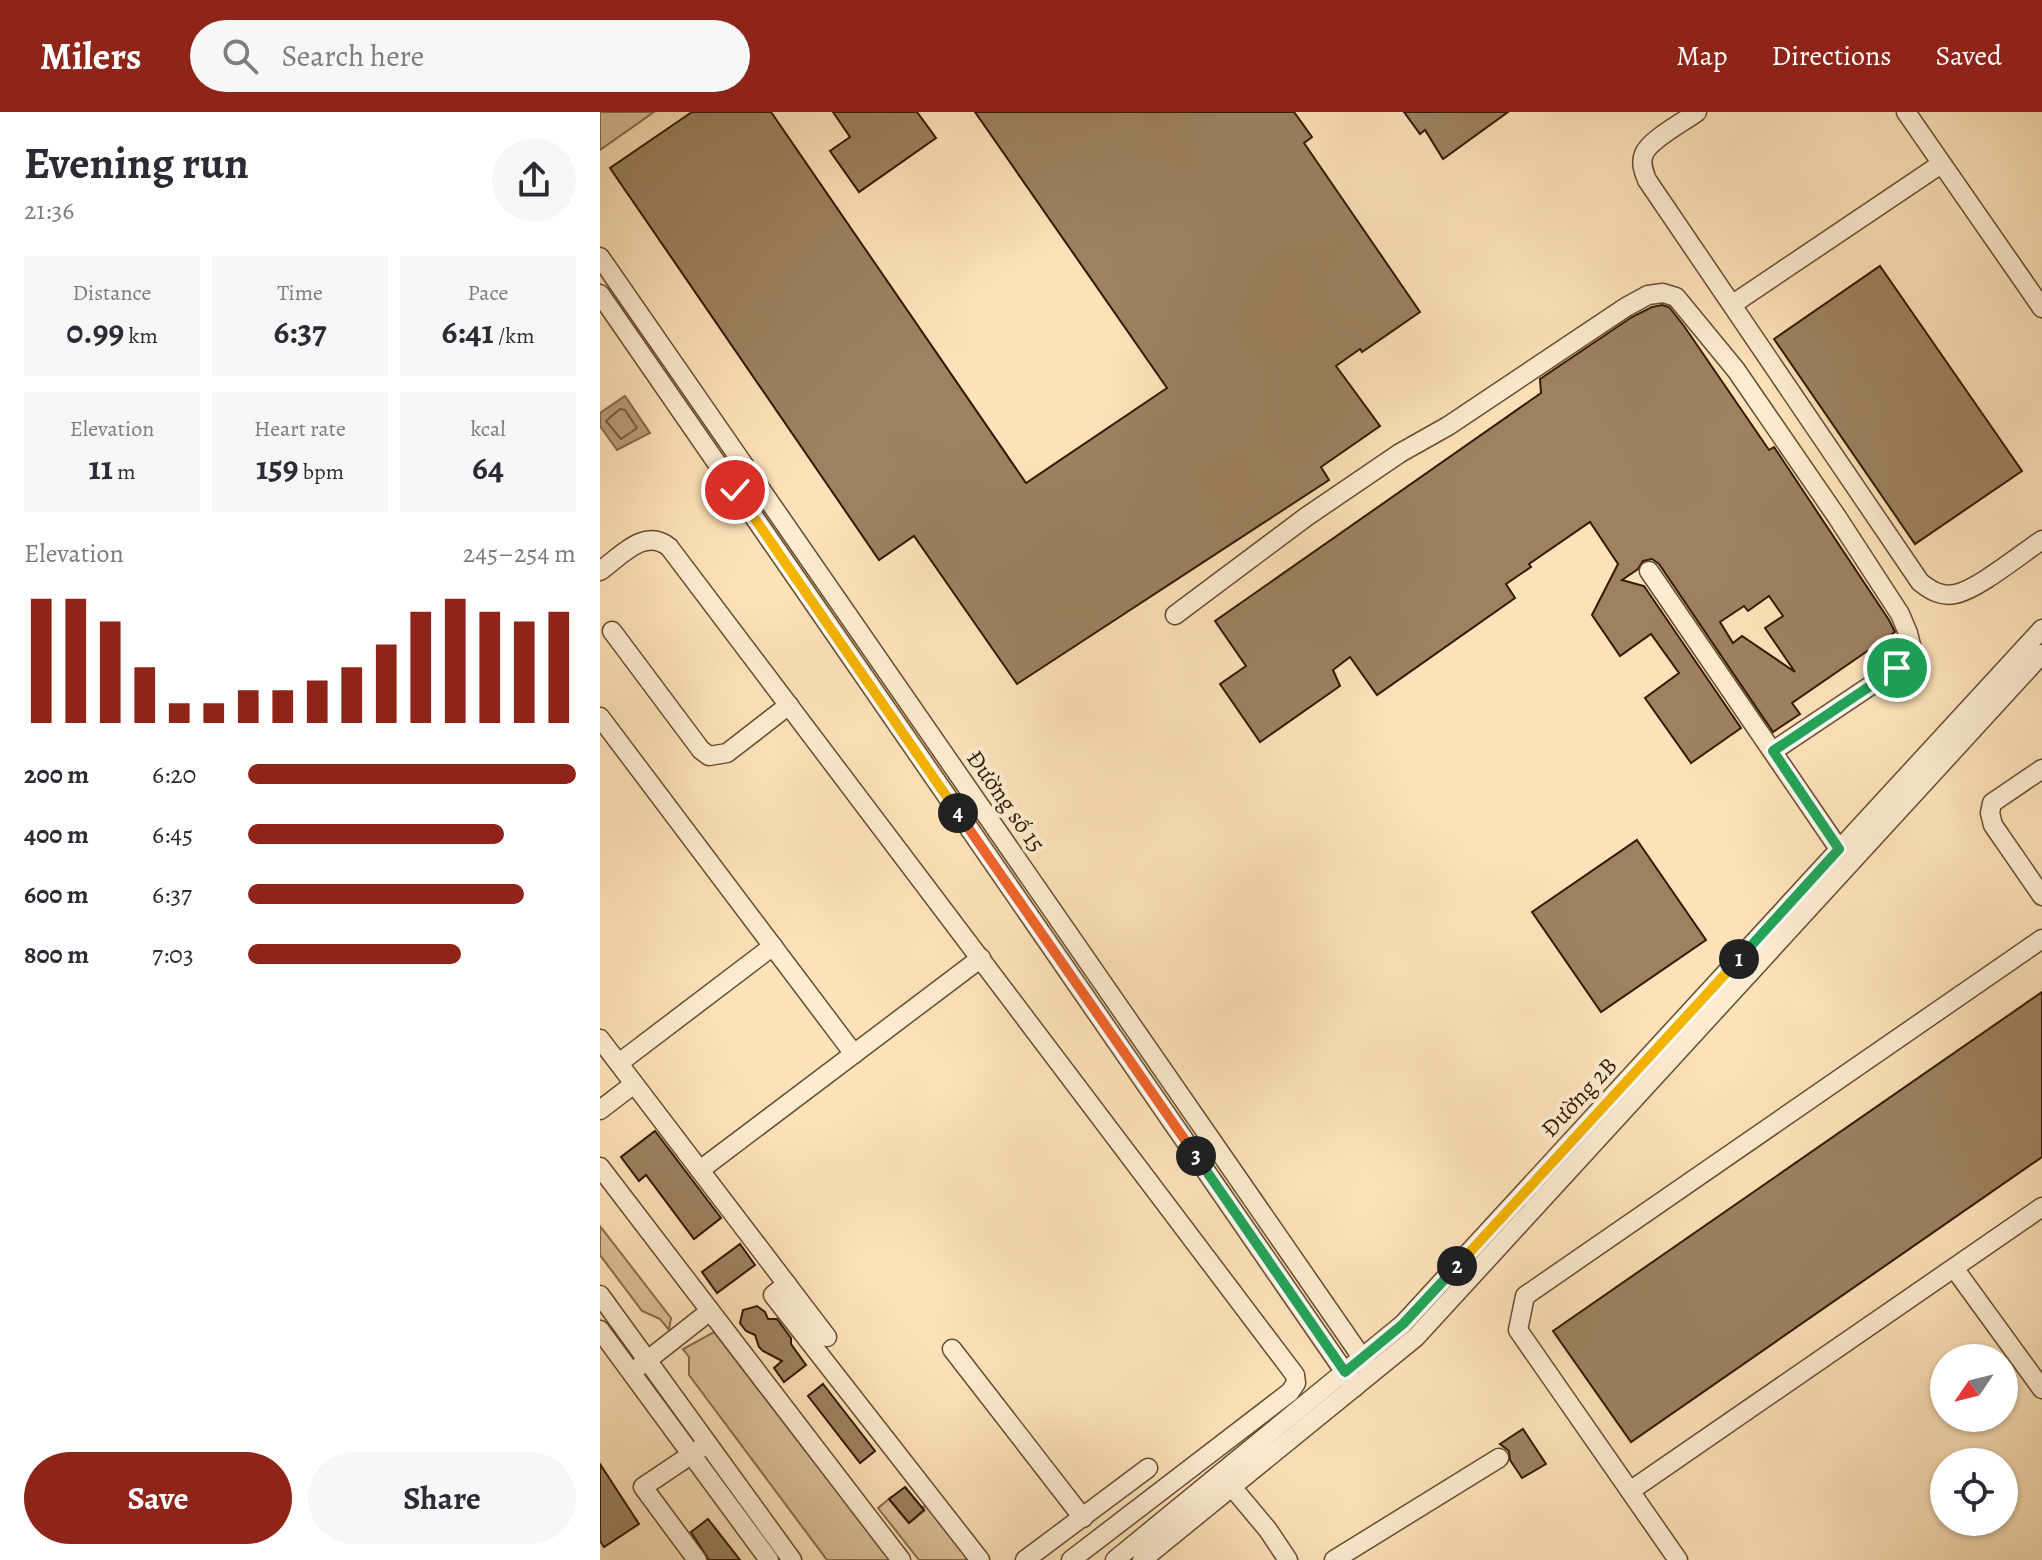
<!DOCTYPE html>
<meta charset="utf-8">
<style>
:root{--surface:#fff;--page:#f7f7f7;--text:#2b2b33;--muted:#7c7c81;--accent:#8f2418}
body{margin:0;font-family:Alegreya,serif;background:var(--page);color:var(--text);height:100vh;display:flex;flex-direction:column;font-size:30px;white-space:nowrap}
*{box-sizing:border-box;margin:0}
p{font-size:26px;color:var(--muted)}
.icon{flex:none;width:44px;height:44px;fill:none;stroke:currentColor;stroke-width:2;stroke-linecap:round;stroke-linejoin:round}
.map{position:relative;flex:1;overflow:hidden}
.details{display:flex;flex-direction:column;background:var(--surface);width:600px}
.details>*{flex:none}
.needle{width:52px;rotate:235deg}
.buttons{position:absolute;left:1330px;top:1232px;display:grid;gap:16px}
.buttons a{display:grid;place-items:center;width:88px;height:88px;border-radius:50%;background:var(--surface);box-shadow:0 2px 6px #0004;font-size:40px}
.pin{position:absolute;display:grid;place-items:center;width:68px;height:68px;color:#fff;margin:-34px;border:4px solid #fff;border-radius:50%;box-shadow:0 2px 8px #0007}
.km{position:absolute;width:40px;height:40px;margin:-20px;border-radius:50%;background:#222;color:#fff;font-size:22px;line-height:40px;text-align:center}
.round{display:grid;place-items:center;flex:none;width:84px;height:84px;border-radius:42px;background:var(--page)}
.head{display:flex;align-items:center;justify-content:space-between;height:136px;padding:0 24px}
h1{font-size:44px;font-weight:700;line-height:60px}
.metrics{display:grid;grid-template-columns:repeat(3,1fr);gap:12px;height:136px;padding:8px 24px}
.metrics div{display:grid;align-content:center;border-radius:0px;background:var(--page);text-align:center}
.metrics b{font-size:34px;font-weight:700}
.metrics small{font-size:22px;font-weight:400}
.metrics p{font-size:22px}
.chart{height:224px;padding:16px 24px}
.chart p{display:flex;justify-content:space-between}
.chart svg{width:100%;height:144px;margin-top:8px;stroke:var(--accent);stroke-width:6}
.primary-button{display:flex;gap:16px;margin-top:auto;padding:16px 24px}
.primary-button a{flex:1;height:92px;border-radius:48px;background:var(--accent);color:#fff;font-size:32px;font-weight:700;line-height:92px;text-align:center}
.primary-button a+a{background:var(--page);color:var(--text)}
ul{padding:0 24px;list-style:none;font-size:26px}
li{display:grid;grid-template-columns:128px 96px 1fr;align-items:center;height:60px}
li i{height:20px;border-radius:10px;background:var(--accent)}
header{display:flex;align-items:center;gap:48px;box-sizing:border-box;height:112px;padding:0 40px;background:var(--accent);color:#fff}
header strong{font-size:38px}
nav{display:flex;gap:44px;margin-inline-start:auto;font-size:28px}
.search{width:560px;height:72px;background:var(--page);display:flex;align-items:center;gap:20px;box-sizing:border-box;padding:0 28px;border-radius:44px;color:var(--muted);font-size:30px}
main{display:flex;flex:1;min-height:0}
.map>svg:first-child{display:block}
.green{fill:#dcc19a;stroke:#886d4d;stroke-width:2}
.water{fill:#b99e7b;stroke:#84694a;stroke-width:2}
.lines{fill:none;stroke-linecap:round;stroke-linejoin:round}
.shore{stroke:#765c3e;stroke-width:2}
.building{fill:#9d8261;stroke:#341900;stroke-width:2;fill-rule:evenodd}
.minor-casing{stroke:#664c2e;stroke-width:21}
.minor{stroke:#feedd2;stroke-width:18}
.split-1-casing{stroke:#fff;stroke-width:16}
.split-2-casing{stroke:#fff;stroke-width:16}
.split-3-casing{stroke:#fff;stroke-width:16}
.split-4-casing{stroke:#fff;stroke-width:16}
.split-5-casing{stroke:#fff;stroke-width:16}
.split-1{stroke:#22a559;stroke-width:10}
.split-2{stroke:#f5b400;stroke-width:10}
.split-3{stroke:#22a559;stroke-width:10}
.split-4{stroke:#f0652b;stroke-width:10}
.split-5{stroke:#f5b400;stroke-width:10}
.labels{text-anchor:middle;stroke-width:8;stroke-linejoin:round;paint-order:stroke}
.street-label{font-size:24px;fill:#341900;stroke:#feedd2}
</style>
<header>
<strong>Milers</strong>
<div class="search"><svg class="icon" aria-label="search" viewBox="0 0 24 24"><circle cx="10" cy="10" r="6"/><path d="M15 15l6 6"/></svg>Search here</div>
<nav><a>Map</a><a>Directions</a><a>Saved</a></nav>
</header>
<main>
<section class="details">
<div class="head"><div><h1>Evening run</h1><p>21:36</p></div><a class="round"><svg class="icon" aria-label="share" viewBox="0 0 24 24"><path d="M12 15V3M7 8l5-5 5 5M5 13v7h14v-7"/></svg></a></div>
<div class="metrics">
<div><p>Distance</p><b>0.99<small> km</small></b></div>
<div><p>Time</p><b>6:37</b></div>
<div><p>Pace</p><b>6:41<small> /km</small></b></div>
</div>
<div class="metrics">
<div><p>Elevation</p><b>11<small> m</small></b></div>
<div><p>Heart rate</p><b>159<small> bpm</small></b></div>
<div><p>kcal</p><b>64</b></div>
</div>
<div class="chart"><p><span>Elevation</span>245–254 m</p>
<svg viewBox="0 0 160 44" preserveAspectRatio="none"><path d="M5 44V6M15 44V6M25 44V13M35 44V27M45 44V38M55 44V38M65 44V34M75 44V34M85 44V31M95 44V27M105 44V20M115 44V10M125 44V6M135 44V10M145 44V13M155 44V10"/></svg>
</div>
<ul>
<li><b>200 m</b>6:20<i style="width:100%"></i></li>
<li><b>400 m</b>6:45<i style="width:78%"></i></li>
<li><b>600 m</b>6:37<i style="width:84%"></i></li>
<li><b>800 m</b>7:03<i style="width:65%"></i></li>
</ul>
<div class="primary-button"><a>Save</a><a>Share</a></div>
</section>
<div class="map">
<svg width="1442" height="1448" viewBox="0 0 1442 1448">
<rect width="100%" height="100%" fill="#fee3ba"/>
<filter id="stains"><feTurbulence type="fractalNoise" baseFrequency=".0025" numOctaves="4"/><feColorMatrix values="0 0 0 0 .2 0 0 0 0 .09 0 0 0 0 .02 0 0 0 .5 -.17"/></filter>
<radialGradient id="worn" r=".72"><stop offset=".6" stop-color="#630" stop-opacity="0"/><stop offset="1" stop-color="#630" stop-opacity=".3"/></radialGradient>
<g class="green">
<path d="M0 0H54L0 38Z"/>
<path d="M0 1114 71 1206 69 1218 60 1207 42 1199 0 1143Z"/>
<path d="M114 1220 290 1448H227L89 1263V1245L83 1237Z"/>
<path d="M289 1387 309 1411 324 1399 322 1395 328 1394 372 1448H319L278 1396Z"/>
</g>
<path class="water" d="M25 284 50 321 17 338 0 314V301Z"/>
<g class="lines">
<path class="shore" d="M20 297 25 298 37 316 21 327 6 309Z"/>
</g>
<g class="building">
<path d="M92 0H171L426 371 567 276 375 0H694L712 25 704 31 820 200 762 240 760 237 736 254 780 314 721 355 729 368 417 572 314 424 279 448 10 56Z"/>
<path d="M233 0H317L336 26 259 80 230 39 250 25Z"/>
<path d="M804 0H908L843 47 825 18 820 22Z"/>
<path d="M1280 154 1422 359 1315 432 1174 227Z"/>
<path d="M1062 193 1069 195 1084 214 1169 338 1174 335 1289 508 1295 520 1192 591 1200 602 1173 620 1059 452 1052 447 1043 449 1038 457 1022 468 1044 474 1141 616 1091 651 1045 586 1079 561 1051 522 1020 544 992 503 1018 452 990 410 929 452 931 455 906 472 915 486 777 583 750 545 733 558 740 574 660 630 620 572 646 554 615 509 941 281 940 267 1032 205 1052 195ZM1169 484 1183 504 1165 516 1195 560 1142 524 1133 531 1120 510 1144 494 1148 499Z"/>
<path d="M1037 728 1106 828 1001 900 932 800Z"/>
<path d="M1442 880V1045L1031 1330 953 1219Z"/>
<path d="M55 1019 121 1106 94 1127 46 1063 39 1069 21 1045Z"/>
<path d="M140 1132 155 1153 117 1181 102 1160Z"/>
<path d="M157 1194 165 1200 168 1207H177L191 1226V1232L206 1253 184 1270 174 1256 182 1249 163 1239 159 1235 155 1223 146 1219 140 1211 143 1198Z"/>
<path d="M223 1272 275 1339 260 1351 208 1284Z"/>
<path d="M923 1317 946 1352 922 1366 910 1348 909 1339 900 1332Z"/>
<path d="M0 1352 39 1412 4 1435 0 1429Z"/>
<path d="M305 1375 324 1398 309 1411 289 1387Z"/>
<path d="M108 1407 140 1448H109L91 1420Z"/>
</g>
<g class="lines">
<defs>
<g id="minor">
<path d="M1097 0C1085 9 1049 28 1044 42 1040 51 1044 60 1047 68L1320 470C1330 478 1341 485 1355 482 1377 478 1421 442 1442 428"/>
<path d="M1306 0 1442 196"/>
<path d="M0 145 772 1260"/>
<path d="M0 182 755 1275"/>
<path d="M1133 192 1341 52"/>
<path d="M0 459C20 445 44 415 69 435L695 1263 696 1271 690 1280 471 1448"/>
<path d="M1049 459 1239 737"/>
<path d="M575 503 706 405 800 341 848 314 1026 195 1048 183 1063 181 1076 185 1136 258 1237 405 1300 502 1308 521 1312 537 1309 545 1297 556 1173 639"/>
<path d="M12 519 101 638 109 644 127 641 189 593"/>
<path d="M0 605 254 942"/>
<path d="M1442 657 1392 691 1390 701 1393 713 1442 784"/>
<path d="M0 927 227 1225"/>
<path d="M19 951 173 834"/>
<path d="M0 998 34 972"/>
<path d="M0 1055 301 1448"/>
<path d="M100 1058 381 846"/>
<path d="M1354 1156 1442 1277"/>
<path d="M187 1172 173 1183 380 1448"/>
<path d="M0 1183 192 1448"/>
<path d="M0 1218 169 1448"/>
<path d="M352 1237 483 1406"/>
<path d="M40 1254 110 1199"/>
<path d="M632 1375 668 1418 688 1448"/>
<path d="M1030 1379 1442 1095"/>
<path d="M97 1448 43 1375 101 1336"/>
<path d="M425 1448 548 1356"/>
<path d="M515 1448 803 1212 1442 517"/>
<path d="M542 1448 816 1225 1442 542"/>
<path d="M734 1448 899 1346"/>
<path d="M1078 1448 918 1218 925 1184 1442 827"/>
</g>
</defs>
<use href="#minor" class="minor-casing"/>
<use href="#minor" class="minor"/>
</g>
<g class="lines">
<defs>
<path id="split-1" d="M1139 847 1239 737 1173 639 1297 556"/>
<path id="split-2" d="M857 1154 1139 847"/>
<path id="split-3" d="M596 1044 745 1260 803 1212 857 1154"/>
<path id="split-4" d="M358 701 596 1044"/>
<path id="split-5" d="M135 378 358 701"/>
</defs>
<use href="#split-1" class="split-1-casing"/>
<use href="#split-2" class="split-2-casing"/>
<use href="#split-3" class="split-3-casing"/>
<use href="#split-4" class="split-4-casing"/>
<use href="#split-5" class="split-5-casing"/>
<use href="#split-1" class="split-1"/>
<use href="#split-2" class="split-2"/>
<use href="#split-3" class="split-3"/>
<use href="#split-4" class="split-4"/>
<use href="#split-5" class="split-5"/>
</g>
<g class="labels">
<g class="street-label">
<text transform="translate(406 689) rotate(55)" y="8">Đường số 15</text>
<text transform="translate(979 985) rotate(-47)" y="8">Đường 2B</text>
</g>
</g>
<rect width="100%" height="100%" filter="url(#stains)"/>
<rect width="100%" height="100%" fill="url(#worn)"/>
</svg>
<div class="buttons">
<a><svg class="needle" viewBox="-14 -14 28 28"><path d="M0-13l5 13h-10z" fill="#e53935"/><path d="M0 13l5-13h-10z" fill="#7c7c81"/></svg></a>
<a><svg class="icon" aria-label="locate" viewBox="0 0 24 24"><circle cx="12" cy="12" r="6"/><path d="M12 2v4M12 18v4M2 12h4M18 12h4"/></svg></a>
</div>
<div class="pin" style="left:1297px;top:556px;background:#1e9e55"><svg class="icon" aria-label="arrive" viewBox="0 0 24 24"><path d="M6 21V4h12l-3 4 3 4H6"/></svg></div>
<div class="pin" style="left:135px;top:378px;background:#d93025"><svg class="icon" aria-label="check" viewBox="0 0 24 24"><path d="M5 12l5 5 9-10"/></svg></div>
<b class="km" style="left:1139px;top:847px">1</b>
<b class="km" style="left:857px;top:1154px">2</b>
<b class="km" style="left:596px;top:1044px">3</b>
<b class="km" style="left:358px;top:701px">4</b>
</div>
</main>
